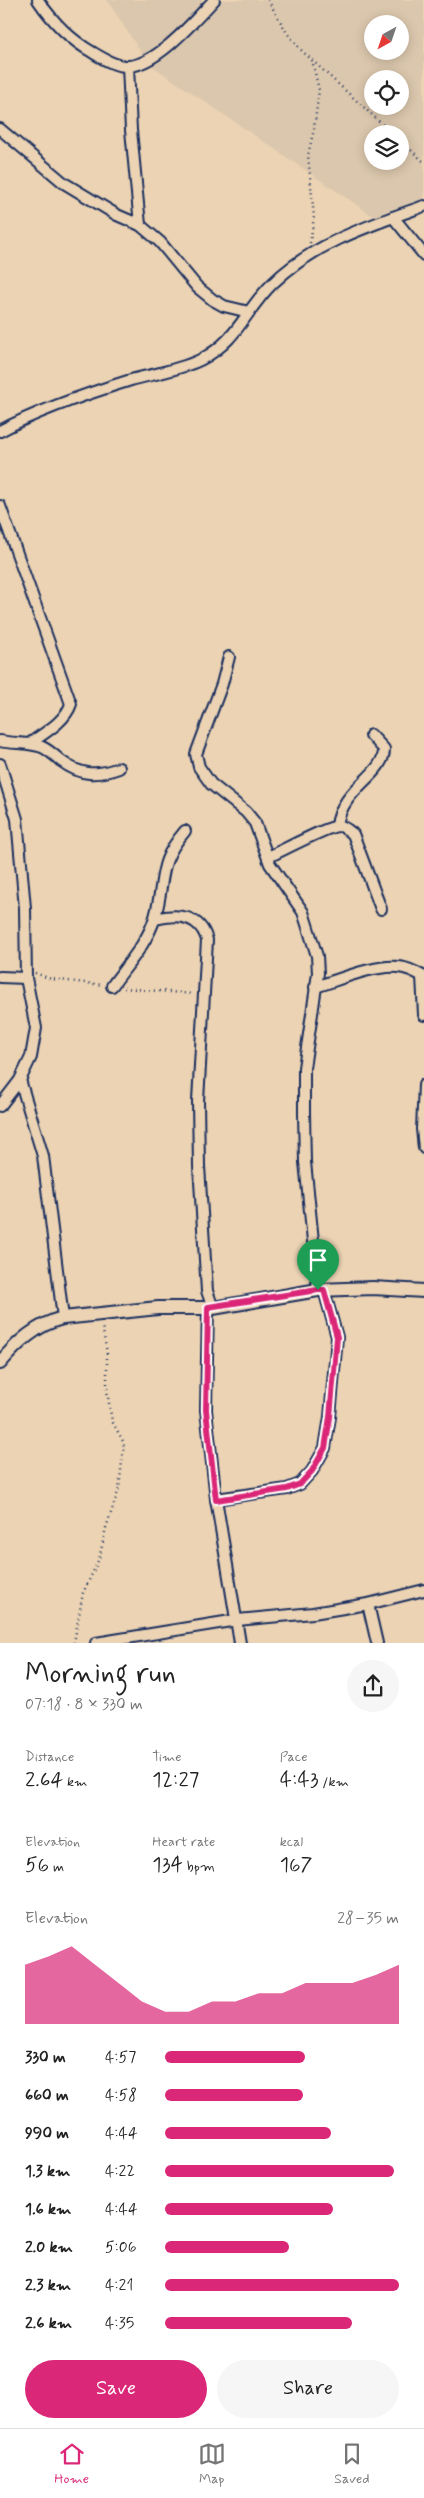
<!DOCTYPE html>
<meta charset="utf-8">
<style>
:root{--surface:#fff;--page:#f6f6f6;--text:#222;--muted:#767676;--line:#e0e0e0;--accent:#db2777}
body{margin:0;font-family:Mynerve,sans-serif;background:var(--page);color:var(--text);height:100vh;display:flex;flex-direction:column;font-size:19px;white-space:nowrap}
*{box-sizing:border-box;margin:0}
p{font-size:16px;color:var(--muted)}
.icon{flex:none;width:28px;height:28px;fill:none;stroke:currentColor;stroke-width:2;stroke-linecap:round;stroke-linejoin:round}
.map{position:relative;height:1643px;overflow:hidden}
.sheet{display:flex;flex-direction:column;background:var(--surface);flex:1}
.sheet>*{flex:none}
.needle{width:32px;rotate:220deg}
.tools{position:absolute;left:364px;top:15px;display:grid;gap:10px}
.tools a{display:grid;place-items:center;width:45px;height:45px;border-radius:50%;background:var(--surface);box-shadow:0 2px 12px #0003;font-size:25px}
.pin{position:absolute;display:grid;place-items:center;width:42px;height:42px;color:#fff;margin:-51px -21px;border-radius:50% 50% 50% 0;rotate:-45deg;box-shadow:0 0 5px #0007}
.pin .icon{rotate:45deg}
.round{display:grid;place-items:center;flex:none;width:52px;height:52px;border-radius:26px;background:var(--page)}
.overview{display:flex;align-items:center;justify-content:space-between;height:85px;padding:0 25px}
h1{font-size:28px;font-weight:600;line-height:38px}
.figures{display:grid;grid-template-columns:repeat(3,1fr);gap:8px;height:85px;padding:5px 25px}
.figures div{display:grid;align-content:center}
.figures b{font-size:21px;font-weight:600}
.figures small{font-size:14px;font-weight:400}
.figures p{font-size:14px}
.chart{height:140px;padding:10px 25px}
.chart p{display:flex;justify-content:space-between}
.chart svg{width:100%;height:90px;margin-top:5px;fill:var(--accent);opacity:.7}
.cta{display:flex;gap:10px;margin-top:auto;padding:10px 25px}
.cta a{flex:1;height:58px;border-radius:30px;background:var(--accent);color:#fff;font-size:20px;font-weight:600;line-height:58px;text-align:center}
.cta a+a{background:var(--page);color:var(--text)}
ul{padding:0 25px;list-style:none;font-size:16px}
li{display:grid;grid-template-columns:80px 60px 1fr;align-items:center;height:38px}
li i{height:12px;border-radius:6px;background:var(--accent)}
.tab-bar{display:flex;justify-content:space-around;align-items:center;height:70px;border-top:1px solid var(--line);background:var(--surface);font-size:14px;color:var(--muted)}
.tab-bar a{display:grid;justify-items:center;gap:2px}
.tab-bar .selected{color:var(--accent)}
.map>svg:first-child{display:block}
.built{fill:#dbc7ad;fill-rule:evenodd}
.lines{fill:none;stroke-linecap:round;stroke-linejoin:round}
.minor-casing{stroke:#1b2f5e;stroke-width:14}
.tertiary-casing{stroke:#1b2f5e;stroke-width:16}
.path{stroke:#1b2f5e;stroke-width:2.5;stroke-dasharray:1 4;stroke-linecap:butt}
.minor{stroke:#ebd3b3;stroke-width:10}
.tertiary{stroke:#ebd3b3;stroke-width:12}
.route-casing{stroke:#fff;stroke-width:10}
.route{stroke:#db2777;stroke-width:6}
</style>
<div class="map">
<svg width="424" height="1643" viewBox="0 0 424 1643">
<rect width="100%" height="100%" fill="#ebd3b3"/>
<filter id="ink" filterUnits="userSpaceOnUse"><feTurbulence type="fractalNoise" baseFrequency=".02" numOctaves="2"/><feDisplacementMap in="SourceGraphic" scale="10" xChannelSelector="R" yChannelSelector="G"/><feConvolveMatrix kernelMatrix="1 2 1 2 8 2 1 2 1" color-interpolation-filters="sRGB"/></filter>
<g filter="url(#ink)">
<path class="built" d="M107 0H424V206L379 220 148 63ZM372 24H400V51H372ZM372 79H400V106H372ZM372 134H400V161H372Z"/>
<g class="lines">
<defs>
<g id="minor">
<path d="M38 0C53 22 69 39 92 52 102 58 116 67 128 66 157 65 195 20 214 0"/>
<path d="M128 66 131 130 140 225"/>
<path d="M0 129 64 183 117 215 140 225 160 242 197 287 213 300 224 306 249 312"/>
<path d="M393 217 424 255"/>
<path d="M0 431C39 410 89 393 131 380 154 374 179 370 200 360 239 340 244 311 273 283 314 243 371 225 424 206"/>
<path d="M0 506 71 704C65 722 44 733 29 744"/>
<path d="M229 657 222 684 196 754 199 767 211 784 246 812 255 823 270 864 303 912 317 956 318 973 304 1068V1114L305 1162 318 1290"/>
<path d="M0 741C14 744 28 742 42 747 49 750 55 756 61 761 81 776 97 776 119 768"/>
<path d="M0 764 17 819 25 908 26 978 36 1028 31 1057 20 1080 0 1106"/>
<path d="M337 826C341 788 385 775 384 749L371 735"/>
<path d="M268 857C282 851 329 825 340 826 345 827 349 831 353 834L381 909"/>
<path d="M155 919C178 913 200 915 207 940L198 1101 199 1166 207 1291 213 1308"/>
<path d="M422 976 424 1015"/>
<path d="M0 977 26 978"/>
<path d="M112 986C127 965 148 942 155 917 166 879 156 865 185 831"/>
<path d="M315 987C338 980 376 964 399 967 409 968 416 972 424 977"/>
<path d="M20 1080 43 1156 63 1318"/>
<path d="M424 1085 422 1129 424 1148"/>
<path d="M208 1307 206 1410 216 1499 240 1643"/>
<path d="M216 1499 287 1489 300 1484 312 1471 325 1448 330 1417 337 1337 324 1290"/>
<path d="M368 1604 377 1643"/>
<path d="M96 1643 237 1620 313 1613 368 1604 424 1590"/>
</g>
<path id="tertiary" d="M0 1363C17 1343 37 1324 63 1318L158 1308H213L318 1290 373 1288 424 1291"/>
</defs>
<use href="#minor" class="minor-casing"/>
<use href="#tertiary" class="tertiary-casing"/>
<g class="path">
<path d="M268 0 287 33 302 51 393 134"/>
<path d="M400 140 424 162"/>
<path d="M310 243 314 217 308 155 314 129 319 90 312 60"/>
<path d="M35 973 51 979 103 985"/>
<path d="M124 988 193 994"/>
<path d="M74 1643 83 1593 99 1559 106 1528 119 1489 124 1443 112 1421 107 1391V1353L102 1326"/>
</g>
<use href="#minor" class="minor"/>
<use href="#tertiary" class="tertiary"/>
</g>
</g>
<g class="lines" filter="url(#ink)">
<defs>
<path id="route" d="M318 1290H324L337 1337 330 1417 325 1448 312 1471 300 1484 287 1489 216 1500 206 1410 208 1307Z"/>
</defs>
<use href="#route" class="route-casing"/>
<use href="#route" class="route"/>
</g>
</svg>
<div class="tools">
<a><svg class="needle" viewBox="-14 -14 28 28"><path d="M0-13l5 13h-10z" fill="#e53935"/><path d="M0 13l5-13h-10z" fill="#767676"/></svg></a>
<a><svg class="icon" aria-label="locate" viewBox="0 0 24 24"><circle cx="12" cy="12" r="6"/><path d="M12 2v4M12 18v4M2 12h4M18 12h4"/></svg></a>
<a><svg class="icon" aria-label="layers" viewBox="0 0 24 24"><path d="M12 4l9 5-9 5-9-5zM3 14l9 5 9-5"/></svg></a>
</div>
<div class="pin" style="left:318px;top:1290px;background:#1e9e55"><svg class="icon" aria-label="arrive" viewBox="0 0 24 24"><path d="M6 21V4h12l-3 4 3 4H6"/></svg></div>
</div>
<section class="sheet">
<div class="overview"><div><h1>Morning run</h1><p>07:18 · 8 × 330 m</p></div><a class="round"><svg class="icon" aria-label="share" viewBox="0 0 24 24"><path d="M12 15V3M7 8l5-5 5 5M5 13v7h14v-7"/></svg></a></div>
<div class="figures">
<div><p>Distance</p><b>2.64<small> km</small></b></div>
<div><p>Time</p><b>12:27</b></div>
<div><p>Pace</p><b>4:43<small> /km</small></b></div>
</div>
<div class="figures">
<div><p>Elevation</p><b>56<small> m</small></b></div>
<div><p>Heart rate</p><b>134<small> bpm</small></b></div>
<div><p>kcal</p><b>167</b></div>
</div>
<div class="chart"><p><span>Elevation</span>28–35 m</p>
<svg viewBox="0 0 160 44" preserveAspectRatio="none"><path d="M0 44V15L10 11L20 6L30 15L40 24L50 33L60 38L70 38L80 33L90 33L100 29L110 29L120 24L130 24L140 24L150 20L160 15V44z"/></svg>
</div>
<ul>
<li><b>330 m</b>4:57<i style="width:60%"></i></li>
<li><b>660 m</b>4:58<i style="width:59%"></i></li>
<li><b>990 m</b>4:44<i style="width:71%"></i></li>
<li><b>1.3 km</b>4:22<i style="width:98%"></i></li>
<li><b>1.6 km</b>4:44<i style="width:72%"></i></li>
<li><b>2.0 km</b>5:06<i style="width:53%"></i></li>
<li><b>2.3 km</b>4:21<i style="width:100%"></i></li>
<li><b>2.6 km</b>4:35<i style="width:80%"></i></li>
</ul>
<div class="cta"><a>Save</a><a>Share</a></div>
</section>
<nav class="tab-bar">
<a class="selected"><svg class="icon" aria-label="home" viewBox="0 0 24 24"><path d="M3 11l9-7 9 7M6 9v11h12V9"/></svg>Home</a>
<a><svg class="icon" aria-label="map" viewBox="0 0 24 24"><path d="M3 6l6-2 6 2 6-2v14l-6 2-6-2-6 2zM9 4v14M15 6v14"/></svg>Map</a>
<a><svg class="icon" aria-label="saved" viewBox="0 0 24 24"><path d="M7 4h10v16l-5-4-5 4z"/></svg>Saved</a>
</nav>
